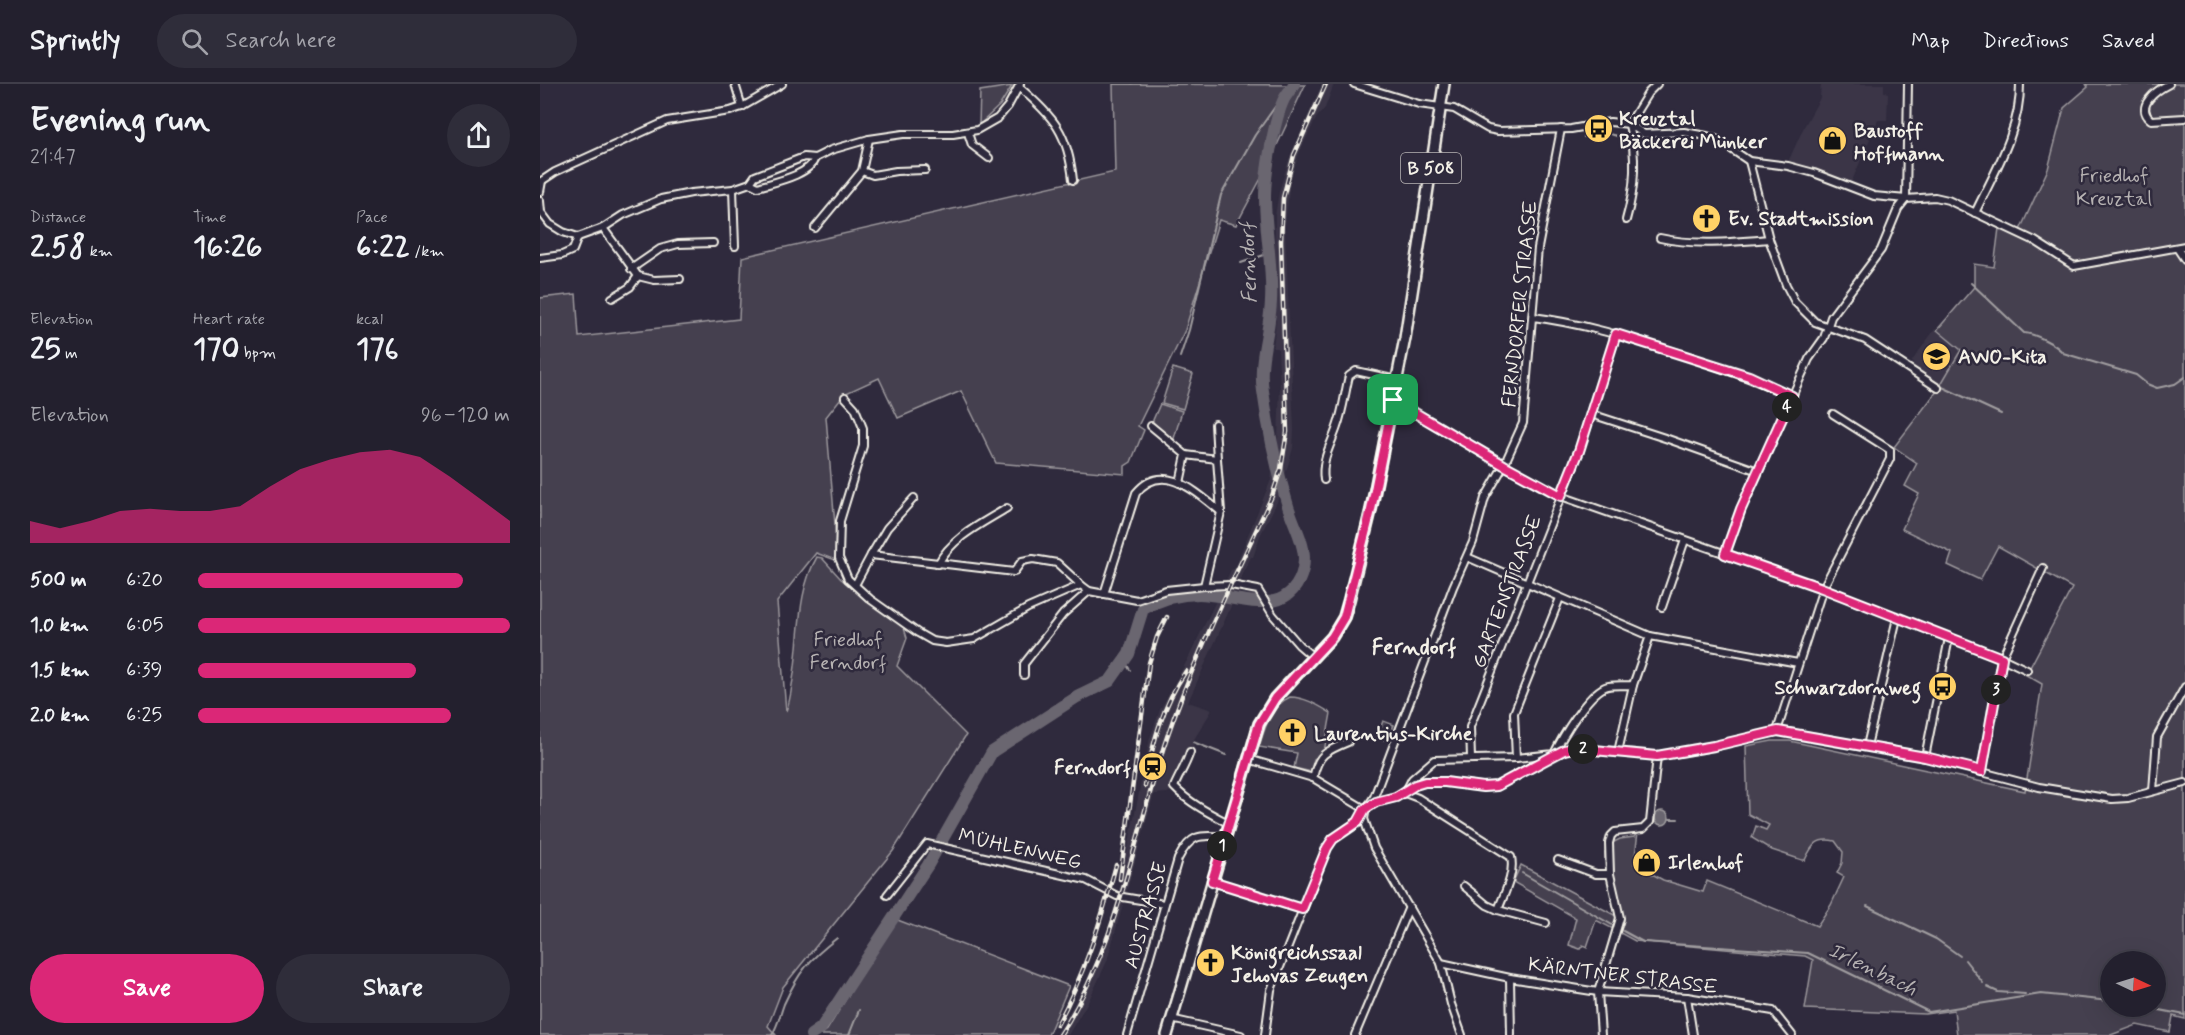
<!DOCTYPE html>
<meta charset="utf-8">
<style>
:root{--surface:#23202e;--page:#2f2d3a;--text:#f1f3f6;--muted:#a3a3aa;--line:#403e4a;--accent:#db2777}
body{margin:0;font-family:Mynerve,sans-serif;background:var(--page);color:var(--text);height:100vh;display:flex;flex-direction:column;font-size:22px;white-space:nowrap}
*{box-sizing:border-box;margin:0}
p{font-size:20px;color:var(--muted)}
.icon{flex:none;width:33px;height:33px;fill:none;stroke:currentColor;stroke-width:2;stroke-linecap:round;stroke-linejoin:round}
.map{position:relative;flex:1;overflow:hidden}
.panel{display:flex;flex-direction:column;background:var(--surface);width:540px}
.panel>*{flex:none}
.needle{width:39px;rotate:94deg}
.fabs{position:absolute;left:1560px;top:867px;display:grid;gap:12px}
.fabs a{display:grid;place-items:center;width:66px;height:66px;border-radius:50%;background:var(--surface);box-shadow:0 6px 24px #0002,0 0 0 2px var(--line);font-size:30px}
.pin{position:absolute;display:grid;place-items:center;width:51px;height:51px;color:#fff;margin:-26px;border-radius:12px;box-shadow:0 3px 9px #0006}
.km{position:absolute;width:30px;height:30px;margin:-15px;border-radius:50%;background:#222;color:#fff;font-size:16px;line-height:30px;text-align:center}
.round{display:grid;place-items:center;flex:none;width:63px;height:63px;border-radius:32px;background:var(--page)}
.head{display:flex;align-items:center;justify-content:space-between;height:102px;padding:0 30px}
h1{font-size:33px;font-weight:700;line-height:45px}
.metrics{display:grid;grid-template-columns:repeat(3,1fr);gap:9px;height:102px;padding:6px 30px}
.metrics div{display:grid;align-content:center}
.metrics b{font-size:30px;font-weight:700}
.metrics small{font-size:16px;font-weight:400}
.metrics p{font-size:16px}
.chart{height:168px;padding:12px 30px}
.chart p{display:flex;justify-content:space-between}
.chart svg{width:100%;height:108px;margin-top:6px;fill:var(--accent);opacity:.7}
.primary-button{display:flex;gap:12px;margin-top:auto;padding:12px 30px}
.primary-button a{flex:1;height:69px;border-radius:36px;background:var(--accent);color:#fff;font-size:24px;font-weight:700;line-height:69px;text-align:center}
.primary-button a+a{background:var(--page);color:var(--text)}
ul{padding:0 30px;list-style:none;font-size:20px}
li{display:grid;grid-template-columns:96px 72px 1fr;align-items:center;height:45px}
li i{height:15px;border-radius:8px;background:var(--accent)}
header{display:flex;align-items:center;gap:36px;box-sizing:border-box;height:84px;padding:0 30px;background:var(--surface);border-bottom:2px solid var(--line)}
header strong{font-size:28px}
nav{display:flex;gap:33px;margin-inline-start:auto;font-size:21px}
.search{width:420px;height:54px;background:var(--page);display:flex;align-items:center;gap:15px;box-sizing:border-box;padding:0 21px;border-radius:33px;color:var(--muted);font-size:22px}
main{display:flex;flex:1;min-height:0}
.map>svg:first-child{display:block}
.built{fill:#3b3647}
.green{fill:#454050;stroke:#9c989c;stroke-width:1.5;fill-rule:evenodd}
.water{fill:#6a6670;stroke:#a19ea0;stroke-width:1.5}
.lines{fill:none;stroke-linecap:round;stroke-linejoin:round}
.stream{stroke:#a19ea0;stroke-width:2}
.river{stroke:#6a6670;stroke-width:12}
.minor-casing{stroke:#f4f1e8;stroke-width:10}
.primary-casing{stroke:#f4f1e8;stroke-width:14}
.minor{stroke:#2f2a3d;stroke-width:6}
.primary{stroke:#2f2a3d;stroke-width:9}
.rail-casing{stroke:#f4f1e8;stroke-width:4.5}
.rail{stroke:#2f2a3d;stroke-width:2;stroke-dasharray:7;stroke-linecap:butt}
.route-casing{stroke:#fff;stroke-width:12}
.route{stroke:#db2777;stroke-width:8}
.labels{text-anchor:middle;stroke-width:5;stroke-linejoin:round;paint-order:stroke}
.shield{fill:#2f2a3d;stroke:#b9b5b5;stroke-width:1.5}
.shield-label{font-size:18px;font-weight:bold;fill:#f4f1e8}
.poi-label{font-size:20px;font-weight:bold;fill:#f4f1e8;stroke:#2f2a3d;text-anchor:start}
.park-label{font-size:20px;fill:#b7b3b3;stroke:#2f2a3d}
.street-label{font-size:20px;fill:#f4f1e8;stroke:#2f2a3d}
.water-label{font-size:21px;font-style:italic;fill:#b6b2b2;stroke:#2f2a3d}
.quarter-label{font-size:22px;font-weight:bold;fill:#f4f1e8;stroke:#2f2a3d}
</style>
<header>
<strong>Sprintly</strong>
<div class="search"><svg class="icon" aria-label="search" viewBox="0 0 24 24"><circle cx="10" cy="10" r="6"/><path d="M15 15l6 6"/></svg>Search here</div>
<nav><a>Map</a><a>Directions</a><a>Saved</a></nav>
</header>
<main>
<section class="panel">
<div class="head"><div><h1>Evening run</h1><p>21:47</p></div><a class="round"><svg class="icon" aria-label="share" viewBox="0 0 24 24"><path d="M12 15V3M7 8l5-5 5 5M5 13v7h14v-7"/></svg></a></div>
<div class="metrics">
<div><p>Distance</p><b>2.58<small> km</small></b></div>
<div><p>Time</p><b>16:26</b></div>
<div><p>Pace</p><b>6:22<small> /km</small></b></div>
</div>
<div class="metrics">
<div><p>Elevation</p><b>25<small> m</small></b></div>
<div><p>Heart rate</p><b>170<small> bpm</small></b></div>
<div><p>kcal</p><b>176</b></div>
</div>
<div class="chart"><p><span>Elevation</span>96–120 m</p>
<svg viewBox="0 0 160 44" preserveAspectRatio="none"><path d="M0 44V35L10 38L20 35L30 31L40 30L50 31L60 31L70 29L80 21L90 14L100 10L110 7L120 6L130 9L140 17L150 26L160 35V44z"/></svg>
</div>
<ul>
<li><b>500 m</b>6:20<i style="width:85%"></i></li>
<li><b>1.0 km</b>6:05<i style="width:100%"></i></li>
<li><b>1.5 km</b>6:39<i style="width:70%"></i></li>
<li><b>2.0 km</b>6:25<i style="width:81%"></i></li>
</ul>
<div class="primary-button"><a>Save</a><a>Share</a></div>
</section>
<div class="map">
<svg width="1645" height="951" viewBox="0 0 1645 951">
<rect width="100%" height="100%" fill="#2f2a3d"/>
<filter id="ink" filterUnits="userSpaceOnUse"><feTurbulence type="fractalNoise" baseFrequency=".0167" numOctaves="2"/><feDisplacementMap in="SourceGraphic" scale="12" xChannelSelector="R" yChannelSelector="G"/><feConvolveMatrix kernelMatrix="1 2 1 2 8 2 1 2 1" color-interpolation-filters="sRGB"/></filter>
<g filter="url(#ink)">
<g class="built">
<path d="M782 0H794L785 24 777 33 760 67 750 97 745 143 754 346 753 364 737 418 720 452 713 473H711L704 487 692 520 648 618 672 626 653 657 654 669 641 703 627 709 614 710 567 877 549 916 528 951H516L543 905 560 871 568 847 579 808 610 654 620 626 649 573 691 486 696 484 700 476 699 473 731 396 732 388 737 380 740 304 738 264H733L736 236 733 164H735V132L739 108 749 75Z"/>
<path d="M1281 0H1344V8L1348 9 1347 36H1338L1311 99 1248 78 1264 43 1280 14Z"/>
<path d="M1395 245 1420 266 1401 301 1374 283 1372 277Z"/>
</g>
<g class="green">
<path d="M573 0 765 1 725 87 696 141 679 136 645 246 598 342 604 346 591 378 585 382V390L456 379 421 307 358 334 339 294 304 310 286 333 298 477 276 469 237 518 246 627C249 620 251 609 252 601 261 558 255 511 277 473L282 474 301 495 364 544 367 554 357 582 426 651 353 767 243 903 228 942 236 951H0V214L36 210 39 253 199 235 202 173 575 88Z"/>
<path d="M1546 0H1645V935L1633 932 1630 948 1597 941 1571 951H1417L1414 926 1385 930 1265 925 1273 876 1265 872 1095 857 1080 849 1084 837 1072 786V759L1080 755 1094 753 1098 748 1094 780 1123 796 1163 808 1167 797 1277 842 1291 821 1304 793 1297 789 1302 779 1303 768 1295 757C1277 753 1272 761 1265 776H1262L1232 766 1212 754 1216 742 1226 746 1229 741 1208 730 1206 662 1232 657H1250L1485 707 1502 600 1486 591 1532 504 1458 462 1440 496 1408 481 1412 469 1362 445 1379 410 1365 402 1377 379 1354 363 1397 307 1421 266 1397 246 1434 203V180L1454 183 1459 144 1480 146 1508 85 1524 24 1548 3ZM1570 878H1616V922H1570Z"/>
<path d="M472 2 460 21 439 41 440 7Z"/>
<path d="M633 284 653 290 643 325 622 319Z"/>
<path d="M620 320 642 327 633 358 613 342V336Z"/>
<path d="M750 613C765 613 779 622 791 629L784 668 774 675 772 688 754 684 757 669 719 663C725 644 730 622 750 613Z"/>
<path d="M843 637 854 641 848 656 836 655Z"/>
<path d="M981 781 1078 833 1075 846 1056 836 1047 863 1043 861 1040 865 1029 861 1036 834 973 798Z"/>
<path d="M355 835 529 902 508 951H281L287 946Z"/>
</g>
<circle class="water" cx="1122" cy="734" r="7"/>
<g class="lines">
<g class="stream">
<path d="M1044 53C1060 46 1068 49 1083 54"/>
<path d="M701 179 724 171 729 166"/>
<path d="M1431 199 1484 249C1495 250 1516 260 1523 269L1596 291 1607 300 1617 304 1635 300 1645 293"/>
<path d="M640 273 649 246 681 111 715 51 737 20 743 16"/>
<path d="M1398 301 1461 330"/>
<path d="M584 576 590 586"/>
<path d="M653 658 686 671"/>
<path d="M1130 735H1138"/>
<path d="M404 751 407 759"/>
<path d="M1065 768 1066 784"/>
<path d="M982 789 1074 842"/>
<path d="M1327 822 1396 855 1420 872"/>
<path d="M1083 847 1103 858 1268 869 1389 928 1501 910 1570 917"/>
<path d="M1425 876 1443 899"/>
<path d="M1447 903 1458 908 1485 910"/>
<path d="M1599 922 1645 931"/>
<path d="M232 951C238 941 240 931 244 920 259 887 269 876 297 854"/>
<path d="M309 951 319 926"/>
</g>
<path class="river" d="M271 951 281 944 388 781 452 668 537 613 570 597 589 570 603 525C619 516 640 510 659 510 683 510 723 526 744 513 758 505 764 489 764 474 764 457 753 439 748 422 737 386 728 345 723 307 718 276 730 248 731 217 733 183 725 148 725 113 725 91 734 35 744 15 747 10 751 5 754 0"/>
<defs>
<g id="minor">
<path d="M195 0 202 23"/>
<path d="M814 0 879 20 914 25 948 45 958 47 1031 45 1070 38 1089 40"/>
<path d="M1629 0C1617 6 1594 22 1611 36L1645 34"/>
<path d="M479 3C514 33 528 49 533 96"/>
<path d="M1089 40 1104 50 1144 48 1167 52 1178 56 1209 77 1248 82 1274 89 1334 112 1366 115 1395 113 1408 116 1495 157 1534 182 1645 162"/>
<path d="M1089 40 1108 9 1117 0"/>
<path d="M428 49 432 61 449 74"/>
<path d="M1209 77 1229 155 1246 201 1255 218 1275 238 1325 256 1398 304"/>
<path d="M322 87 333 91 356 87 385 86"/>
<path d="M0 98 15 88 127 37 190 27 202 23 242 0"/>
<path d="M210 99 218 103C234 98 270 91 275 74"/>
<path d="M193 105 195 162"/>
<path d="M0 108 2 97"/>
<path d="M0 117 1 128 10 140 23 148 38 153 63 144 83 131 121 115 151 109 193 105 210 99 215 92 264 73 275 74 291 66 329 55 363 50H413L437 46 458 34 468 22 480 0"/>
<path d="M1435 129C1454 89 1481 45 1480 0"/>
<path d="M1086 136C1095 105 1097 72 1089 41"/>
<path d="M63 144 98 192 114 196 140 195"/>
<path d="M275 144 322 87 329 55"/>
<path d="M1120 154C1155 162 1194 158 1229 155"/>
<path d="M1637 164 1645 176"/>
<path d="M0 174 22 171 33 166 38 153"/>
<path d="M91 185 120 165 138 160 173 159"/>
<path d="M72 214 90 203 98 192"/>
<path d="M993 233C1040 239 1082 252 1127 266 1171 280 1210 293 1252 312"/>
<path d="M305 313 315 324 323 344V362L300 437 299 474 308 495 330 515 378 549 392 557 406 559 434 555 488 524 541 501 549 507 597 516 626 506 664 502 691 501 718 506 733 531 759 561 773 573"/>
<path d="M853 316 964 381 1021 412 1283 504 1462 574 1487 586"/>
<path d="M1051 330 1128 355 1218 387"/>
<path d="M675 340 677 375"/>
<path d="M611 342 646 371 677 375 681 428 664 502"/>
<path d="M784 396C781 376 791 361 797 343 803 327 805 308 809 292L816 287 857 296"/>
<path d="M640 399 646 371"/>
<path d="M1185 470 1201 425 1269 275 1284 254 1291 233 1341 166 1358 125 1366 115 1368 0"/>
<path d="M331 471 347 444 374 414"/>
<path d="M927 473 1110 552 1258 579"/>
<path d="M398 480C412 453 443 439 467 424"/>
<path d="M315 501 331 471 474 488 482 477 493 475 517 479 541 501"/>
<path d="M564 510 596 409C623 376 656 408 681 428"/>
<path d="M1122 523 1145 456"/>
<path d="M484 591V580L523 530 549 507"/>
<path d="M1237 647 1283 504 1350 375V366L1293 330"/>
<path d="M1327 662 1357 534"/>
<path d="M650 668C646 681 639 691 634 703 649 719 669 729 688 739"/>
<path d="M1078 668 1093 601 1110 552"/>
<path d="M1385 673 1409 554"/>
<path d="M931 674 930 643 1039 367 1076 250"/>
<path d="M976 674 974 629 1020 514"/>
<path d="M708 675 773 694 825 725"/>
<path d="M1442 687 1462 574 1503 484"/>
<path d="M773 694C778 670 786 667 808 658"/>
<path d="M1613 707 1617 653 1645 603"/>
<path d="M865 709 872 695 894 676 976 674 1014 670C1022 653 1047 611 1065 603 1072 600 1085 602 1093 601"/>
<path d="M865 709 878 714 971 773C975 790 964 810 958 826L1006 839"/>
<path d="M828 723 836 718 856 713 875 701 884 698H905L943 703 957 702 1014 670 1033 664 1117 672 1174 662 1237 647 1385 673 1499 703 1572 715 1588 714 1645 699"/>
<path d="M825 729 824 735 834 764 901 879 911 920 922 951"/>
<path d="M1018 776 1056 790H1070"/>
<path d="M672 797 762 825"/>
<path d="M924 802 947 821 958 826"/>
<path d="M347 811 387 760 546 796 577 812 624 820"/>
<path d="M901 879 970 894 1058 908 1147 913 1233 927 1252 951"/>
<path d="M970 894 971 951"/>
<path d="M1147 913 1153 951"/>
<path d="M631 935 701 951"/>
<path d="M587 951 638 775C650 751 659 750 684 753"/>
<path d="M725 951 731 906 787 764 793 755 818 738 834 713 913 503 933 458 945 414 964 381 983 339 998 164 1021 45"/>
<path d="M815 951 869 823"/>
<path d="M1061 951 1058 908 1080 834 1070 790 1069 759 1071 752 1075 748 1103 745 1110 738 1117 672"/>
</g>
<path id="primary" d="M627 951 719 640 735 614 792 553 804 533 809 516 831 426 865 254 904 0"/>
</defs>
<use href="#minor" class="minor-casing"/>
<use href="#primary" class="primary-casing"/>
<use href="#minor" class="minor"/>
<use href="#primary" class="primary"/>
<defs>
<g id="rail">
<path d="M605 702C612 661 622 622 646 587"/>
<path d="M580 795 609 579 617 553 627 533"/>
<path d="M517 941C545 890 561 836 576 781"/>
<path d="M520 951C579 860 593 754 627 653 655 570 696 491 732 412L741 385 747 348 741 157 743 114 754 71 786 0"/>
</g>
</defs>
<use href="#rail" class="rail-casing"/>
<use href="#rail" class="rail"/>
</g>
</g>
<g class="lines" filter="url(#ink)">
<defs>
<path id="route" d="M1076 250 1209 292 1252 312 1201 425 1185 470 1282 504 1462 574 1442 687 1385 673 1238 647 1174 662 1117 672 1033 664 1024 666 957 702 943 703 905 698H885L875 701 856 713 836 718 825 725 818 738 793 755 787 764 762 825 672 797 719 640 735 614 792 553 804 533 831 426 853 316 964 381 1021 412 1039 367Z"/>
</defs>
<use href="#route" class="route-casing"/>
<use href="#route" class="route"/>
</g>
<defs>
<symbol id="bus-disc" viewBox="-11 -11 22 22"><circle r="9.5" fill="#ffd166" stroke="#2f2a3d"/><path d="M-5-6H5V4H4V6H2V4H-2V6H-4V4H-5ZM-3.5-4V0h7V-4ZM-3.5 1.2v1.5H-2V1.2ZM2 1.2v1.5H3.5V1.2Z" fill="#111"/></symbol>
<symbol id="shop-disc" viewBox="-11 -11 22 22"><circle r="9.5" fill="#ffd166" stroke="#2f2a3d"/><path d="M-5-2.5h2.3a2.7 3.5 0 0 1 5.4 0H5L5.5 6h-11ZM-1.5-2.5h3a1.5 2.3 0 0 0-3 0Z" fill="#111"/></symbol>
<symbol id="church-disc" viewBox="-11 -11 22 22"><circle r="9.5" fill="#ffd166" stroke="#2f2a3d"/><path d="M-1.2-6h2.4v3.5h3.3v2.4h-3.3V6h-2.4V-.1h-3.3v-2.4h3.3Z" fill="#111"/></symbol>
<symbol id="school-disc" viewBox="-11 -11 22 22"><circle r="9.5" fill="#ffd166" stroke="#2f2a3d"/><path d="M0-5L7-2L0 1L-7-2ZM-4 1L0 2.5L4 1V4Q0 6-4 4Z" fill="#111"/></symbol>
<symbol id="station-disc" viewBox="-11 -11 22 22"><circle r="9.5" fill="#ffd166" stroke="#2f2a3d"/><path d="M-3-6H3Q5-6 5-4V2Q5 4 3 4L4.5 6H3L1.5 4h-3L-3 6H-4.5L-3 4Q-5 4-5 2V-4Q-5-6-3-6ZM-3.5-4v3h7v-3ZM-3.5 1v1.5H-2V1ZM2 1v1.5H3.5V1Z" fill="#111"/></symbol>
</defs>
<g fill-rule="evenodd">
<use href="#bus-disc" x="1042" y="28" width="33" height="33"/>
<use href="#shop-disc" x="1276" y="40" width="33" height="33"/>
<use href="#church-disc" x="1150" y="118" width="33" height="33"/>
<use href="#school-disc" x="1380" y="256" width="33" height="33"/>
<use href="#bus-disc" x="1386" y="586" width="33" height="33"/>
<use href="#church-disc" x="736" y="632" width="33" height="33"/>
<use href="#station-disc" x="596" y="666" width="33" height="33"/>
<use href="#shop-disc" x="1090" y="762" width="33" height="33"/>
<use href="#church-disc" x="654" y="862" width="33" height="33"/>
</g>
<g class="labels">
<rect class="shield" x="861" y="69" width="60" height="30" rx="4.5"/>
<g class="shield-label">
<text x="891" y="90">B 508</text>
</g>
<g class="poi-label">
<text x="1079" y="41">Kreuztal<tspan x="1079" dy="23">Bäckerei Münker</tspan></text>
<text x="1314" y="53">Baustoff<tspan x="1314" dy="23">Hoffmann</tspan></text>
<text x="1188" y="141">Ev. Stadtmission</text>
<text x="1418" y="279">AWO-Kita</text>
<text x="1381" y="610" text-anchor="end">Schwarzdornweg</text>
<text x="774" y="656">Laurentius-Kirche</text>
<text x="591" y="690" text-anchor="end">Ferndorf</text>
<text x="1128" y="785">Irlenhof</text>
<text x="691" y="875">Königreichssaal<tspan x="691" dy="23">Jehovas Zeugen</tspan></text>
</g>
<g class="park-label">
<text x="1574" y="98">Friedhof<tspan x="1574" dy="23">Kreuztal</tspan></text>
<text x="308" y="562">Friedhof<tspan x="308" dy="23">Ferndorf</tspan></text>
</g>
<g class="street-label">
<text transform="translate(979 220) rotate(-84)" y="7">FERNDORFER STRASSE</text>
<text transform="translate(966 507) rotate(-69)" y="7">GARTENSTRASSE</text>
<text transform="translate(480 764) rotate(13)" y="7">MÜHLENWEG</text>
<text transform="translate(605 831) rotate(-74)" y="7">AUSTRASSE</text>
<text transform="translate(1083 891) rotate(7)" y="7">KÄRNTNER STRASSE</text>
</g>
<g class="water-label">
<text transform="translate(708 179) rotate(-92)" y="7">Ferndorf</text>
<text transform="translate(1333 885) rotate(26)" y="7">Irlenbach</text>
</g>
<g class="quarter-label">
<text x="874" y="570">Ferndorf</text>
</g>
</g>
</svg>
<div class="fabs">
<a><svg class="needle" viewBox="-14 -14 28 28"><path d="M0-13l5 13h-10z" fill="#e53935"/><path d="M0 13l5-13h-10z" fill="#a3a3aa"/></svg></a>
</div>
<div class="pin" style="left:853px;top:316px;background:#1e9e55"><svg class="icon" aria-label="arrive" viewBox="0 0 24 24"><path d="M6 21V4h12l-3 4 3 4H6"/></svg></div>
<b class="km" style="left:682px;top:762px">1</b>
<b class="km" style="left:1043px;top:665px">2</b>
<b class="km" style="left:1456px;top:606px">3</b>
<b class="km" style="left:1247px;top:323px">4</b>
</div>
</main>
